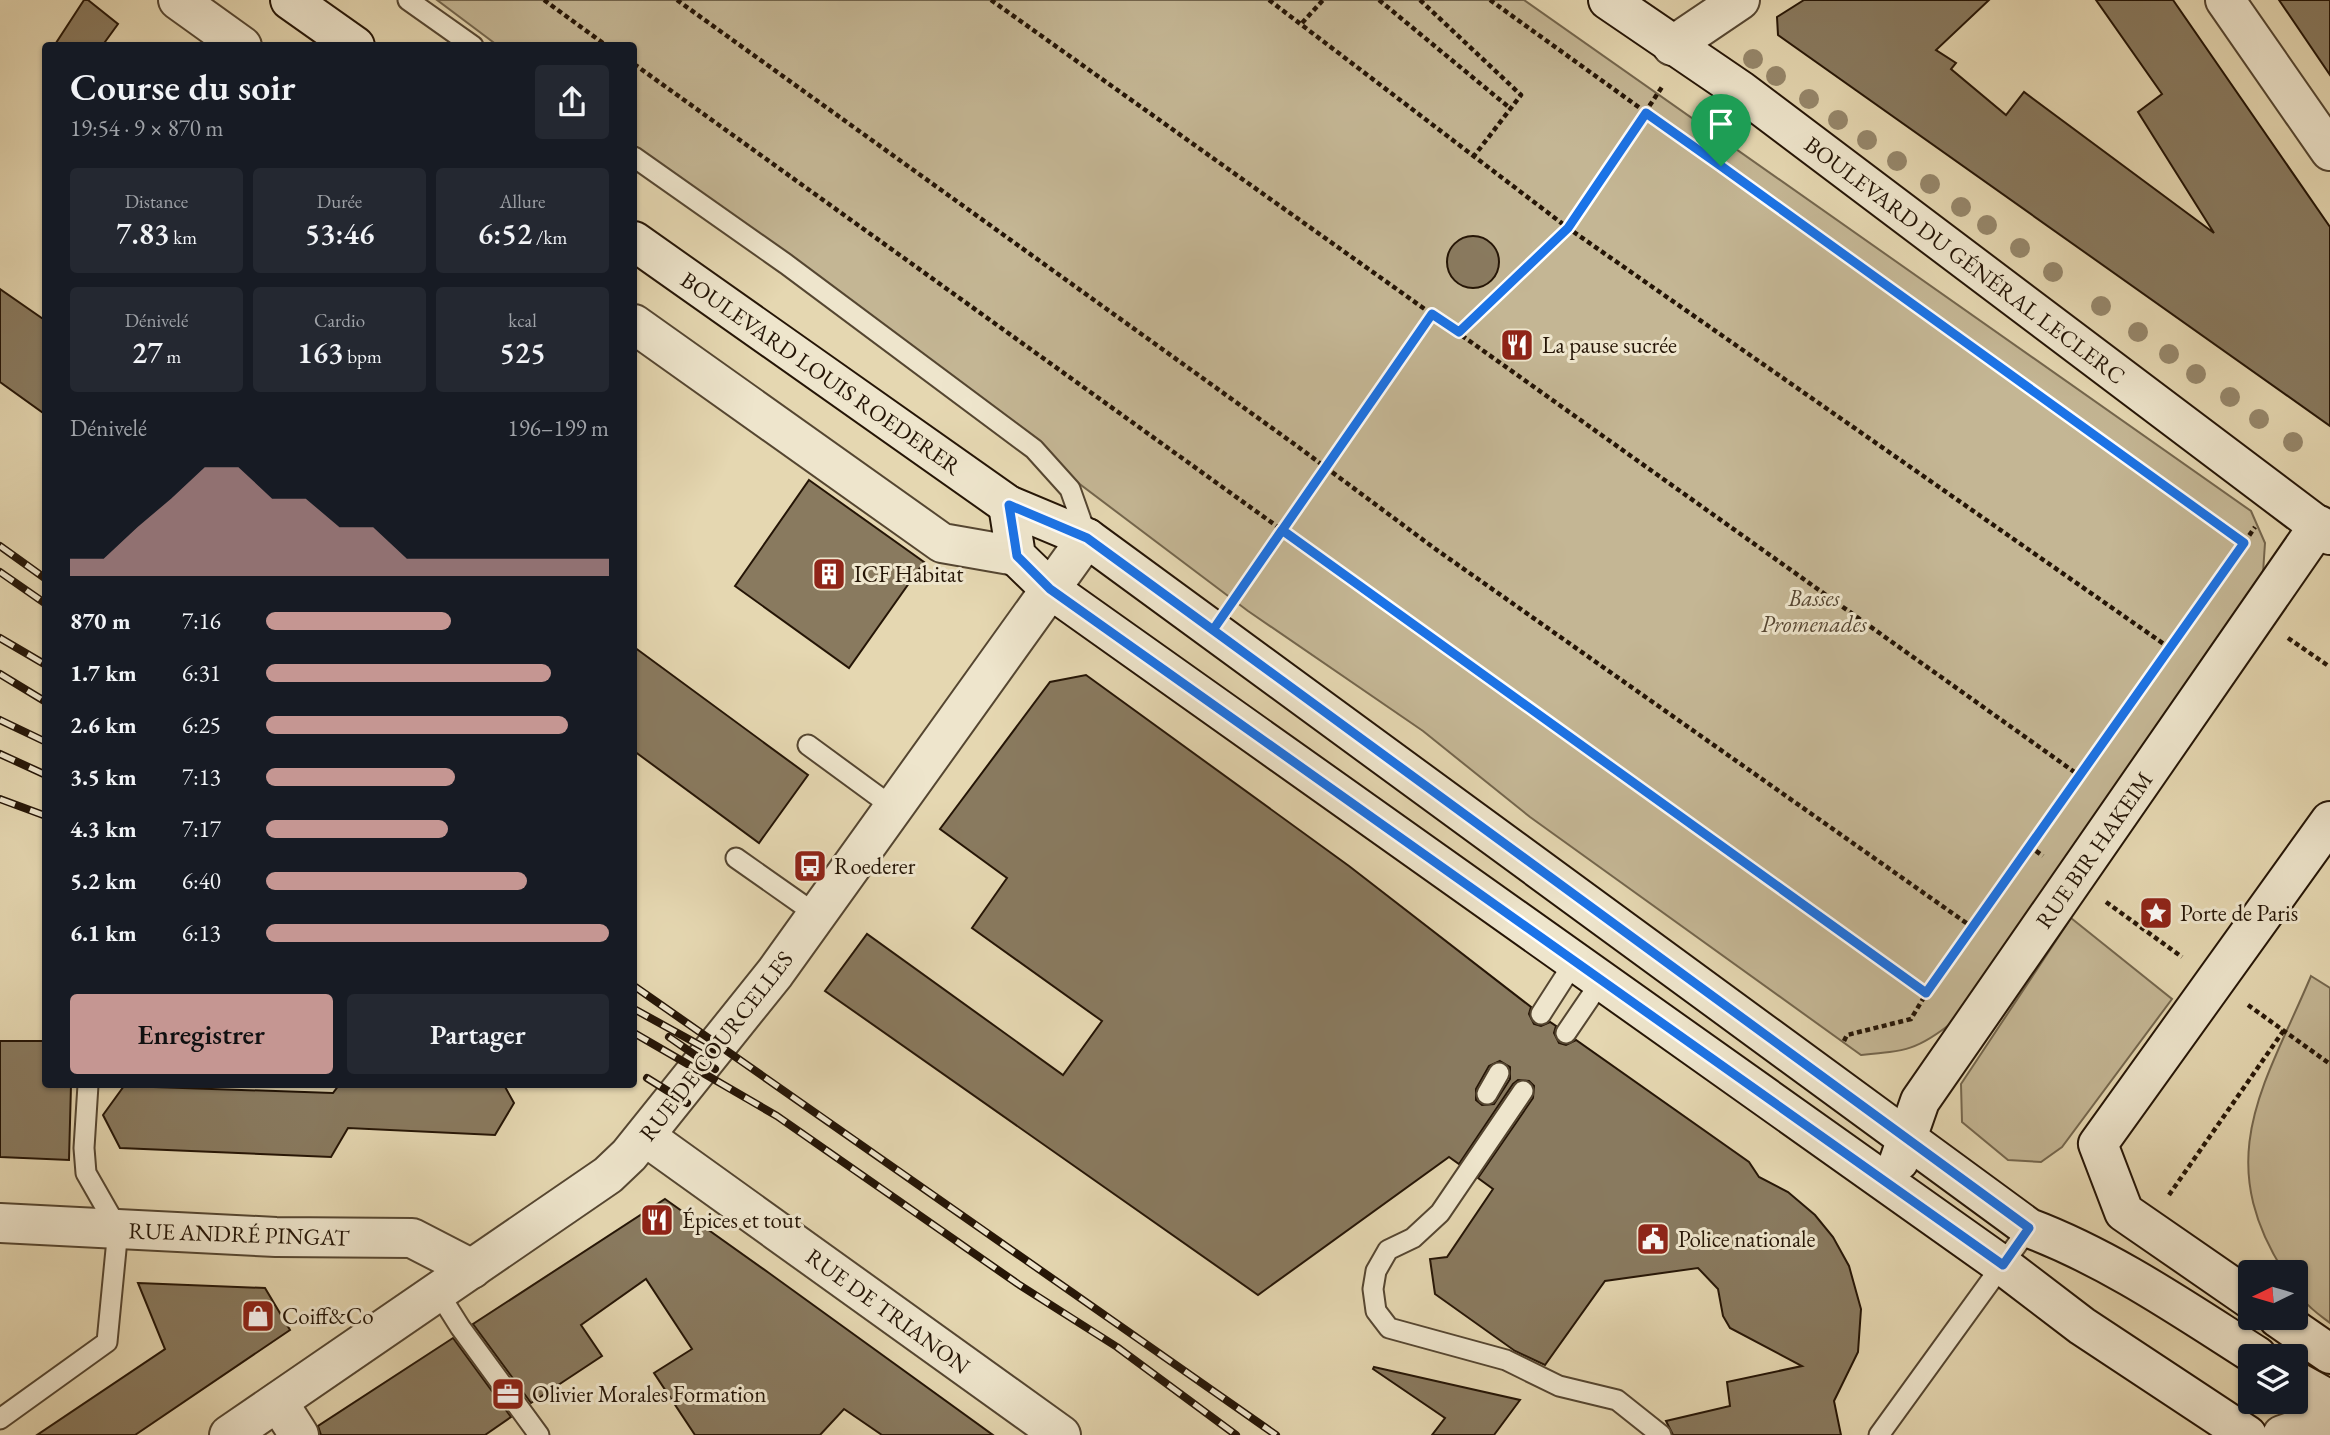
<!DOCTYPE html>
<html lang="fr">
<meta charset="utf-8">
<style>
:root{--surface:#171b24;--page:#242831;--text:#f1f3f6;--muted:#9ea1a6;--accent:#c59692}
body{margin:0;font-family:"EB Garamond",serif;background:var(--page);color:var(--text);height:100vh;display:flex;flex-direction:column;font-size:26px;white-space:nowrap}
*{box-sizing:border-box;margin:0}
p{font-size:23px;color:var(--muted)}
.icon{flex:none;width:38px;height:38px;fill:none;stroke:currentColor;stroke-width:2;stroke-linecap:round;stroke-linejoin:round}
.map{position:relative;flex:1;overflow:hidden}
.details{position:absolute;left:42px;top:42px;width:595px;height:1046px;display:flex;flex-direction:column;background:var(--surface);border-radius:7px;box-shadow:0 2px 5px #0004}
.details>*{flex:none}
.needle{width:46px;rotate:265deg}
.fabs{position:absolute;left:2238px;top:1260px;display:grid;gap:14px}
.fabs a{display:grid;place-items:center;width:70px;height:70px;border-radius:7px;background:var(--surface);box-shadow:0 2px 5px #0004;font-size:35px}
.pin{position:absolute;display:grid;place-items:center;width:60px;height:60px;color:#fff;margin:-72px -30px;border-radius:50% 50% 50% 0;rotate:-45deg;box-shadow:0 0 7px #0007}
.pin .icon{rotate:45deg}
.round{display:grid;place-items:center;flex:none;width:74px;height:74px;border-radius:7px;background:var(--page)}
.headline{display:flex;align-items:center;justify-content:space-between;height:119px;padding:0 28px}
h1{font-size:38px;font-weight:600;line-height:52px}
.metrics{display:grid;grid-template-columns:repeat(3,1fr);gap:10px;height:119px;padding:7px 28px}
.metrics div{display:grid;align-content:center;border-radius:7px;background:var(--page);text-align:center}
.metrics b{font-size:30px;font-weight:600}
.metrics small{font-size:19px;font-weight:400}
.metrics p{font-size:19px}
.chart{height:196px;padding:14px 28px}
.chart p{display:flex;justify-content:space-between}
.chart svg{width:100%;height:126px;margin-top:7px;fill:var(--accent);opacity:.7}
.cta{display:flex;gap:14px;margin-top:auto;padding:14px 28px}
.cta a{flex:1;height:80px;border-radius:7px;background:var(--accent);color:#111;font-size:28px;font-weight:600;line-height:80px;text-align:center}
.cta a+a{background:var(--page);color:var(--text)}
ul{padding:0 28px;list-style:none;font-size:23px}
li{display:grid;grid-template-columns:112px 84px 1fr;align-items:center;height:52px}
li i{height:18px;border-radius:9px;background:var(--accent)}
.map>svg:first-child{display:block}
.green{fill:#c4b694;stroke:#74664d;stroke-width:2}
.building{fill:#897a5f;stroke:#251506;stroke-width:2;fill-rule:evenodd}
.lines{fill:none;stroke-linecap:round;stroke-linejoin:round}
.lane-casing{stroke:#554631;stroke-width:23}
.street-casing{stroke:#554631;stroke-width:42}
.secondary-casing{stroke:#251506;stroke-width:42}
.path{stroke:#251506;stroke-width:4.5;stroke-dasharray:5 3.5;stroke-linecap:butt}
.lane{stroke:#eee5cc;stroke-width:19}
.street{stroke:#eee5cc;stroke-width:38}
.secondary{stroke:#eee5cc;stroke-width:38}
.rail-casing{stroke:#251506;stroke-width:8}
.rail{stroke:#eee5cc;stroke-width:5;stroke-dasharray:16;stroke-linecap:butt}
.tree{fill:#96876b}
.route-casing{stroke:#fff;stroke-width:14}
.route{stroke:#1a73e8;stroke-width:9}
.labels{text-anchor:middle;stroke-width:6;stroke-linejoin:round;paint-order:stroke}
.street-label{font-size:23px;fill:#251506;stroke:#eee5cc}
.poi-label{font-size:23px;fill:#251506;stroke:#eee5cc;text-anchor:start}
.park-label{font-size:23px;font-style:italic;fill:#554531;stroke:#eee5cc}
</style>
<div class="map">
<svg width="2330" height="1435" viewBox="0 0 2330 1435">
<rect width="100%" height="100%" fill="#e5d7b1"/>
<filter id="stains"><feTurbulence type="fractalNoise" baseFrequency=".00286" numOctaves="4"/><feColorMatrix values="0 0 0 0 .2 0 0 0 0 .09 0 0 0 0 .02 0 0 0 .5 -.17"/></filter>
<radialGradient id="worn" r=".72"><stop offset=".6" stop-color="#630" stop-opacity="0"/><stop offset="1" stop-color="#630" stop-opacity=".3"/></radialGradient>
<g class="green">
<path d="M437 0H1524L2251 511 2265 543 2263 573 1954 1021C1918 1050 1906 1051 1861 1055L1530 817 1423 731 1248 611 634 148V46L497 45Z"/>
<path d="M2071 918 2172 999 2062 1147 2041 1162 2008 1160 1962 1122 1961 1084Z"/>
<path d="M2311 976 2330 988V1323C2309 1307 2296 1300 2296 1272H2284C2211 1157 2265 1085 2311 976Z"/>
</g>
<g class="building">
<path d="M84 0H88L118 24 102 46H54Z"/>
<path d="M1804 0H1989L1936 50 1956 63 1951 69 2006 115 2024 92 2214 233 2138 112 2162 94 2096 0H2173L2330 227V426L1778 35 1777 17Z"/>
<path d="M2279 0H2330V75Z"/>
<circle cx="1473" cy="262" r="26"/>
<path d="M0 289 46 321V415L0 382Z"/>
<path d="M809 480 924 562 849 668 735 586Z"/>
<path d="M634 647 808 775 759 843 634 751Z"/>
<path d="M1086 675 1349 866 1531 1007 1529 1014 1534 1024 1541 1026 1550 1022 1556 1026 1554 1033 1559 1043 1566 1045 1576 1040 1749 1162 1759 1177 1788 1192 1815 1215 1833 1237 1849 1266 1861 1309 1858 1352 1834 1401 1841 1435H1673L1666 1421 1730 1406 1727 1382 1802 1366 1730 1328 1723 1316 1718 1289 1698 1268 1605 1281 1545 1365 1515 1351 1435 1294 1430 1259 1447 1257 1493 1189 1478 1178 1533 1098 1534 1086 1529 1081 1518 1080 1513 1084 1459 1164 1449 1157 1258 1295 825 991 867 934 1063 1075 1102 1021 972 928 1007 878 940 829 1050 682ZM1500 1061 1510 1067V1079L1494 1104 1482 1105 1476 1100V1089L1489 1066Z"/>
<path d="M0 1041H46V1085H71L69 1160 0 1157Z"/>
<path d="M339 1085H504L514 1103 495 1135 348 1128 331 1157 120 1148 103 1115 124 1086 333 1093Z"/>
<path d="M665 1199 769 1273 993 1435H882L844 1409 820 1435H695L654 1373 692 1349 646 1279 581 1325 602 1356 531 1403 473 1324Z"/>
<path d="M138 1283 265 1288 290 1330 135 1435H37L165 1349Z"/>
<path d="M453 1338 511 1417 485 1435H321L318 1426Z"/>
<path d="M1374 1367 1449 1384 1520 1400 1494 1435H1432L1445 1418 1373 1369Z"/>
</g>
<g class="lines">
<defs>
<g id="lane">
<path d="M408 0 473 46"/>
<path d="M634 157 786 264 1034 449 1070 489 1087 537"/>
<path d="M808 745 894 808"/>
<path d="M736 858 817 915"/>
<path d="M1541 1014 1575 961"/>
<path d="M1566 1033 1602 980"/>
<path d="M1523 1091 1440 1213 1413 1238 1388 1250 1376 1271 1373 1289 1376 1311 1389 1328 1506 1360 1559 1386 1617 1400 1661 1435"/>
<path d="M1487 1094 1499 1073"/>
<path d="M438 1292 460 1327 539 1435"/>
<path d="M0 1419 107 1342 118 1229 86 1173 84 1148 88 1085"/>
<path d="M1879 1435 2029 1228"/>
</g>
<g id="street">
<path d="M178 0 242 46"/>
<path d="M2225 0 2330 151"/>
<path d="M1672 46 1740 0"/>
<path d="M634 324 942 543 1016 556"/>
<path d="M646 1137 1061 1435"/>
<path d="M0 1223 276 1237 412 1238 472 1269"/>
<path d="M278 1402 299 1435"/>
<path d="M229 1435 608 1175 629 1155 775 973 1087 538"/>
<path d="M2282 1435 2308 1426 2323 1435"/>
</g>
<g id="secondary">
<path d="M290 0 355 46"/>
<path d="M1608 0 1740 90 2330 535"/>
<path d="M634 241 1008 505 1087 538 2029 1228C2111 1259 2183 1309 2257 1356"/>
<path d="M1008 505 1016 556 1050 589 2002 1265 2082 1326 2247 1435"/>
<path d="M1899 1161 1920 1101 2319 525"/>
<path d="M2250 1299 2124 1212 2098 1144 2330 821"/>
<path d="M2278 1318 2330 1354"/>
<path d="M2296 1381 2330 1400"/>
</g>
</defs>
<use href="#lane" class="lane-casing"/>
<use href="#street" class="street-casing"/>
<use href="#secondary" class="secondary-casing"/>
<g class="path">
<path d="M544 0 607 46"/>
<path d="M677 0 1297 446 1434 548 1972 927"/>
<path d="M991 0 2080 776"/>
<path d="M1269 0 1568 228 2171 649"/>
<path d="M1379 0 1511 109"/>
<path d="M1420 0 1521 95 1474 156"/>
<path d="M1490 0 2244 543"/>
<path d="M1302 23 1323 0"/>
<path d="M634 64 1926 993"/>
<path d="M1459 332 1568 228 1662 87"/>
<path d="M1235 597 1432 314"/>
<path d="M2288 638 2330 667"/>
<path d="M2029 846 2043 856"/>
<path d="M2106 902 2182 957"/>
<path d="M2248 1005 2330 1064"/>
<path d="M1844 1041 1847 1035 1911 1019 1936 977 2171 649 2255 527"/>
<path d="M2169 1195 2284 1030"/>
</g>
<use href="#lane" class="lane"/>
<use href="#street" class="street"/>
<use href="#secondary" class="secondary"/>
<defs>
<g id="rail">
<path d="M0 546 46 579"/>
<path d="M0 572 46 604"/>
<path d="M0 638 46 665"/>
<path d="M0 674 46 702"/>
<path d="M0 720 46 742"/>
<path d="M0 754 46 775"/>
<path d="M0 799 46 816"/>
<path d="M634 986 1276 1435"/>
<path d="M634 1009 712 1052"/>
<path d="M634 1033 777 1116 1018 1284 1117 1347 1236 1435"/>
<path d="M669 1037 715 1069"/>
<path d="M647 1078 687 1103"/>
</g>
</defs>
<use href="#rail" class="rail-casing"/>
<use href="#rail" class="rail"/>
</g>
<g class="tree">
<circle cx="1753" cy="59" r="10"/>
<circle cx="1776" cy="76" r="10"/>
<circle cx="1809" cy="99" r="10"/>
<circle cx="1838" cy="120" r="10"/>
<circle cx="1867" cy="140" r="10"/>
<circle cx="1897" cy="161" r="10"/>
<circle cx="1930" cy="184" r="10"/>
<circle cx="1961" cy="207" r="10"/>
<circle cx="1987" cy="225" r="10"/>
<circle cx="2020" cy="248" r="10"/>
<circle cx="2053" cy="272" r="10"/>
<circle cx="2101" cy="306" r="10"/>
<circle cx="2138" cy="332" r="10"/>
<circle cx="2169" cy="354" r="10"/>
<circle cx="2196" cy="374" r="10"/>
<circle cx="2230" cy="397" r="10"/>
<circle cx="2259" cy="419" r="10"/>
<circle cx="2293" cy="442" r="10"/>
</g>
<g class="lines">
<defs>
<path id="route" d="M1721 166 1646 113 1568 228 1459 332 1432 314C1359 419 1286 524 1213 630L1087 538 1009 505 1017 556 1050 589 2003 1265 2029 1228 1213 630 1282 530 1926 993 2244 543 1721 166"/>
</defs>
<use href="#route" class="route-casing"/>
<use href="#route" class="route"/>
</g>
<defs>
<symbol id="restaurant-square" viewBox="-11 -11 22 22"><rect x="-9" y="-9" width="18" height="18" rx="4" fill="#8f2418" stroke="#eee5cc"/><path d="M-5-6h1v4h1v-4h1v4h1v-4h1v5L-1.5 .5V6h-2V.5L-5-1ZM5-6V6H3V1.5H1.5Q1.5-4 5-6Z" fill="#fff"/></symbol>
<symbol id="building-square" viewBox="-11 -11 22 22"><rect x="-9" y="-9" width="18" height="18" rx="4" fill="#8f2418" stroke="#eee5cc"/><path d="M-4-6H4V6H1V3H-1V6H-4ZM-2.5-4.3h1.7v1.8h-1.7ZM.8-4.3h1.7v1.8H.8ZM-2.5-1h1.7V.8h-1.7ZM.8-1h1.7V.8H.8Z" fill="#fff"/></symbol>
<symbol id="bus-square" viewBox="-11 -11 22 22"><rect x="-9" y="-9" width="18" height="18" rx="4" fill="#8f2418" stroke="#eee5cc"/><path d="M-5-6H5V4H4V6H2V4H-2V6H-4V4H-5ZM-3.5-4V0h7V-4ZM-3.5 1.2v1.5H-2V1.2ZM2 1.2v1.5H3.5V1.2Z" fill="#fff"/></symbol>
<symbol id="sight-square" viewBox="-11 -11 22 22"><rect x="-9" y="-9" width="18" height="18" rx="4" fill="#8f2418" stroke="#eee5cc"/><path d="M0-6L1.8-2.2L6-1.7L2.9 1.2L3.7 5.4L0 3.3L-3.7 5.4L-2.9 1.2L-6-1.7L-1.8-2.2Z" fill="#fff"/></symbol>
<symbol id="civic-square" viewBox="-11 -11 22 22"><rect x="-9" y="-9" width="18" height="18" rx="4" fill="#8f2418" stroke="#eee5cc"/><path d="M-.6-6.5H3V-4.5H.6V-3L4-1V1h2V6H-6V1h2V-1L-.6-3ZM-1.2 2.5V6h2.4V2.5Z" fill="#fff"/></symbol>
<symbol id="shop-square" viewBox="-11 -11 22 22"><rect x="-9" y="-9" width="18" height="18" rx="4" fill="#8f2418" stroke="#eee5cc"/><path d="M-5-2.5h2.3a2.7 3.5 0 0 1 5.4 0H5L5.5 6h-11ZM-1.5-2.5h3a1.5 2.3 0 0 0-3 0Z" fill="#fff"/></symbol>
<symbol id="office-square" viewBox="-11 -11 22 22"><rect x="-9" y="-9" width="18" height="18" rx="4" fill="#8f2418" stroke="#eee5cc"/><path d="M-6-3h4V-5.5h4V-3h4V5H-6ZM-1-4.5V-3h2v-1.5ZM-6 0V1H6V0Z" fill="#fff"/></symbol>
</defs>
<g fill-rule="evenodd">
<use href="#restaurant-square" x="1498" y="326" width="38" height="38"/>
<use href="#building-square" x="810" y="555" width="38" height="38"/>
<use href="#bus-square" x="791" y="847" width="38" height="38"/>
<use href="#sight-square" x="2137" y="894" width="38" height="38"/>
<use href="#restaurant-square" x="638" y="1201" width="38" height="38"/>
<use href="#civic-square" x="1634" y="1220" width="38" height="38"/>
<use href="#shop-square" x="239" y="1297" width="38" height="38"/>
<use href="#office-square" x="489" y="1375" width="38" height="38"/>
</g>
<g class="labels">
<g class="street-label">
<text transform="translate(1965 260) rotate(37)" y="8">BOULEVARD DU GÉNÉRAL LECLERC</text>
<text transform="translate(821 373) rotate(35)" y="8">BOULEVARD LOUIS ROEDERER</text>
<text transform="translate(2094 850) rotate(-55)" y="8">RUE BIR HAKEIM</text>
<text transform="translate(716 1046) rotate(-52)" y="8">RUE DE COURCELLES</text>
<text transform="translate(239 1234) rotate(2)" y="8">RUE ANDRÉ PINGAT</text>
<text transform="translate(888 1311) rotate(36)" y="8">RUE DE TRIANON</text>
</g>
<g class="poi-label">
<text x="1542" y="353">La pause sucrée</text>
<text x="854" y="582">ICF Habitat</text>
<text x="834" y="874">Roederer</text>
<text x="2180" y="921">Porte de Paris</text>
<text x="682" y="1228">Épices et tout</text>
<text x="1678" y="1247">Police nationale</text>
<text x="282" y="1324">Coiff&amp;Co</text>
<text x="532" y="1402">Olivier Morales Formation</text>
</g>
<g class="park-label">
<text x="1814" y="606">Basses<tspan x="1814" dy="26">Promenades</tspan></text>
</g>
</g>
<rect width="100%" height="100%" filter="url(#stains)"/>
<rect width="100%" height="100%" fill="url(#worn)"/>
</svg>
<div class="fabs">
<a><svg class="needle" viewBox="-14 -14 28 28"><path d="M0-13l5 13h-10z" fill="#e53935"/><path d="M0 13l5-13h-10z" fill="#9ea1a6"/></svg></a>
<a><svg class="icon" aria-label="layers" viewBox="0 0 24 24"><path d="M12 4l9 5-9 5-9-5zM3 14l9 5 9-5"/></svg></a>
</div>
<div class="pin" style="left:1721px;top:166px;background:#1e9e55"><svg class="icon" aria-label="arrive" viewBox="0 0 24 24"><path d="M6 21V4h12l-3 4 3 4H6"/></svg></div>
<section class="details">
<div class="headline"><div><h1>Course du soir</h1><p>19:54 · 9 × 870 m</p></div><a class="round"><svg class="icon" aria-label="share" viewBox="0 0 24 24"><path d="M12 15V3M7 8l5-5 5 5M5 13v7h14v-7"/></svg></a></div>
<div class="metrics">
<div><p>Distance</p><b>7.83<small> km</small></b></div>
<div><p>Durée</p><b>53:46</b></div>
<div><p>Allure</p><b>6:52<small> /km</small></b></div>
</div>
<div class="metrics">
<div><p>Dénivelé</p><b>27<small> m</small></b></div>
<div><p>Cardio</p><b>163<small> bpm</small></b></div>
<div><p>kcal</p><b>525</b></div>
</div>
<div class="chart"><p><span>Dénivelé</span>196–199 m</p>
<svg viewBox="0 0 160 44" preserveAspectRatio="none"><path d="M0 44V38L10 38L20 27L30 17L40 6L50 6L60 17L70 17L80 27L90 27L100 38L110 38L120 38L130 38L140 38L150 38L160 38V44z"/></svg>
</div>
<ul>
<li><b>870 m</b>7:16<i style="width:54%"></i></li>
<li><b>1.7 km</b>6:31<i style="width:83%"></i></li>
<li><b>2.6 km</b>6:25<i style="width:88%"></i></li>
<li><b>3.5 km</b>7:13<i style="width:55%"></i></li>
<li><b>4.3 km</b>7:17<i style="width:53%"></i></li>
<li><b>5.2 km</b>6:40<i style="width:76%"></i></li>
<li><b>6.1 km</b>6:13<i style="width:100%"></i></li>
</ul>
<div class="cta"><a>Enregistrer</a><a>Partager</a></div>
</section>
</div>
